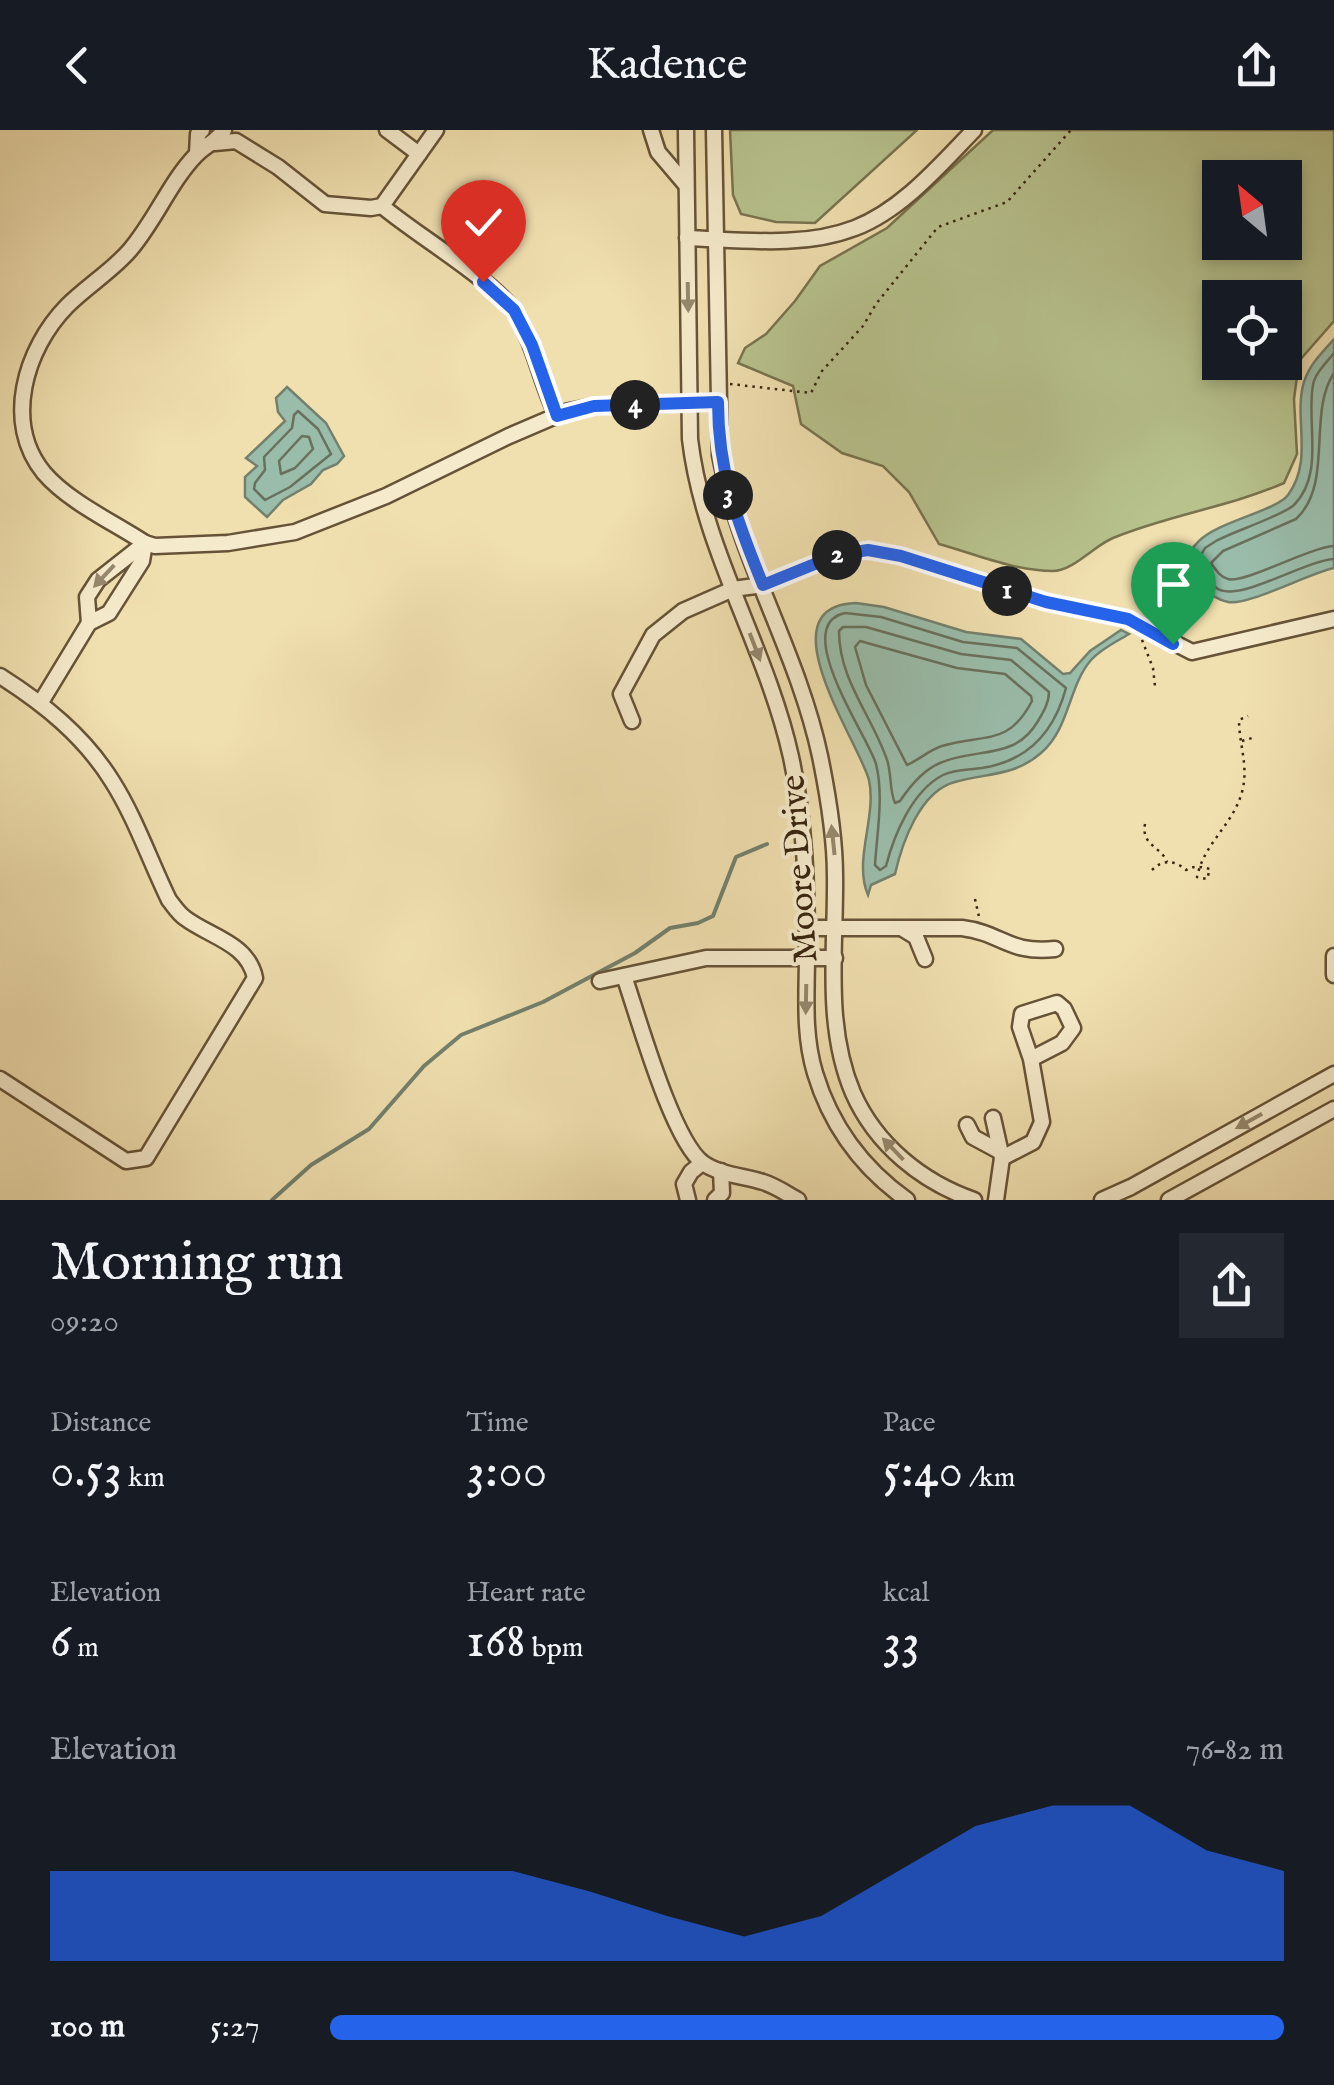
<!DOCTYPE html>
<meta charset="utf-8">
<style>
:root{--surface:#171b24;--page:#242831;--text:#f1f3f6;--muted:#9ea1a6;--accent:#2563eb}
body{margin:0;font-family:"IM FELL English",serif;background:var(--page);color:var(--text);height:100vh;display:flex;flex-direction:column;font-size:38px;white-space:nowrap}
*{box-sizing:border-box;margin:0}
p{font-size:32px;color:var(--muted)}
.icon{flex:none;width:55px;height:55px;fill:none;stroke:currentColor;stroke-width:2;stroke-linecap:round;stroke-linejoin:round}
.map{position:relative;height:1070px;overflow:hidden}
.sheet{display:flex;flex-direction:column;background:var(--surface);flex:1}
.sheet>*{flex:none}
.needle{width:65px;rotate:331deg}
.buttons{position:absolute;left:1202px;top:30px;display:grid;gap:20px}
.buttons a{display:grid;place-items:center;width:100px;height:100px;border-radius:0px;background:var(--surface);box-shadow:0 5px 15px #0003;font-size:50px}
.pin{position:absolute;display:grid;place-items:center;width:85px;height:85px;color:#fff;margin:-102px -42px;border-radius:50% 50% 50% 0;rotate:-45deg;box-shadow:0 0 10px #0007}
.pin .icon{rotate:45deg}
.km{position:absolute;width:50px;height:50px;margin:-25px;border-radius:50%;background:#222;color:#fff;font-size:28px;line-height:50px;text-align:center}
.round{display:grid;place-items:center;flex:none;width:105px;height:105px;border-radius:0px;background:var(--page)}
.headline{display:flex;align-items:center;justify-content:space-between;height:170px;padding:0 50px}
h1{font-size:55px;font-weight:600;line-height:75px}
.figures{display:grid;grid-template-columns:repeat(3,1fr);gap:15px;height:170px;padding:10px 50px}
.figures div{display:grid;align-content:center}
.figures b{font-size:50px;font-weight:600}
.figures small{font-size:28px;font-weight:400}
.figures p{font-size:28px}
.chart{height:280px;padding:20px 50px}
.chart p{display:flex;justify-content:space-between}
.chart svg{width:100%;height:180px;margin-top:10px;fill:var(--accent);opacity:.7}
ul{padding:0 50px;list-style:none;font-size:32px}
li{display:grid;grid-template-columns:160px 120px 1fr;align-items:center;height:75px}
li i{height:25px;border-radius:12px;background:var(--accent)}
header{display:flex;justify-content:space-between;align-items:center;height:130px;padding:0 50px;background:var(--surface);font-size:45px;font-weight:600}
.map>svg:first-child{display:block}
.green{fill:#b7c28d;stroke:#78734e;stroke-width:2.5;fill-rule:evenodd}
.water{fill:#9abdab;stroke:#73806d;stroke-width:2.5}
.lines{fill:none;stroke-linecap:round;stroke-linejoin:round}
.shore{stroke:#69705d;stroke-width:2.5}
.stream{stroke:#73806d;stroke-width:4}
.minor-casing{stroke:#665337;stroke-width:19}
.path{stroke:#38240f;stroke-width:2.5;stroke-dasharray:2.5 5;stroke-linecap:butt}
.minor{stroke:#f5eacb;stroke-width:14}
.oneway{fill:#96876d}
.route-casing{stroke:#fff;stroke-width:20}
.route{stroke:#2563eb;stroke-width:12}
.labels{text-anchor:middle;stroke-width:8;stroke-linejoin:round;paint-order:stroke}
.street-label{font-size:35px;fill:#38240f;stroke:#f5eacb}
</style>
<header><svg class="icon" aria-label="back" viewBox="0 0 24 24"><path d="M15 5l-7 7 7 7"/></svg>Kadence<svg class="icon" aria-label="share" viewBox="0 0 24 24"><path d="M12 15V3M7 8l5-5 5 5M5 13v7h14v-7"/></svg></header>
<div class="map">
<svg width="1334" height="1070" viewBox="0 0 1334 1070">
<rect width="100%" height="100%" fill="#f0dfaf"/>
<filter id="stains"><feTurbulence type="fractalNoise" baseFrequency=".002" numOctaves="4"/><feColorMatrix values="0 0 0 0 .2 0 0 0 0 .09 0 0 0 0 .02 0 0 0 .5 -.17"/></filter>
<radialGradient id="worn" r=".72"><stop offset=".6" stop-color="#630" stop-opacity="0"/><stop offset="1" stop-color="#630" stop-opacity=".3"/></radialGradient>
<g class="green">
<path d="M730 0H917L815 93 776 92 741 84 733 65Z"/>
<path d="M993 0H1334V191L1299 231 1294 269 1297 324 1284 353C1229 377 1169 385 1113 408 1095 415 1073 441 1053 441 1015 441 975 424 939 414L909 362 883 336 842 323 801 294 793 256 738 233 745 218 766 204 795 171 820 136 887 98ZM1220 48H1285V112H1220ZM1220 168H1285V232H1220Z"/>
</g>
<g class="water">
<path d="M1334 209V438C1307 444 1248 476 1228 472 1210 469 1203 453 1188 449L1155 474C1163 465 1175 455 1180 444 1185 433 1189 420 1199 411 1219 391 1276 381 1288 365 1314 330 1293 287 1304 252 1310 233 1323 222 1334 209Z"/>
<path d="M287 257 326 293 344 326 337 334 323 340 311 354 283 370 267 387 245 367V347L257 336 246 328 285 291 278 282 276 268Z"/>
<path d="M856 473 884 477 966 502 1021 509 1063 544 1070 543 1090 521 1121 500 1129 504C1116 512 1102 518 1091 530 1068 557 1070 598 1041 623 1015 646 987 643 955 652 920 661 902 713 895 744L871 755 868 765C853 730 877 687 869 650 859 612 763 476 856 473Z"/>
</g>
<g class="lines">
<g class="shore">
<path d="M1334 223C1327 232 1315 243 1313 255 1306 292 1325 344 1294 375 1284 385 1232 402 1216 411L1205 418 1195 436C1201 443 1210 454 1218 459 1241 472 1303 431 1334 429"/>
<path d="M1334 243C1307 283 1334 354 1296 389L1223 421 1211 433C1216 440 1220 447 1228 449 1244 454 1307 418 1334 416"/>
<path d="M298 281 318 299 331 324 290 357 265 370 254 359 255 353 265 340 264 327 292 298 294 285Z"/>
<path d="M302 306 309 307 313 319 295 338 281 344 279 331Z"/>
<path d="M845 483 881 487 963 512 1017 518 1066 558C1054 603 1028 631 982 638 969 640 955 639 943 645 912 661 894 705 886 736L880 740 875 735C877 702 884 666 876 634 869 608 789 495 845 483Z"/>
<path d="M843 497H866L961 524 1011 530 1049 562C1049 572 1044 581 1038 591 1015 631 976 617 940 633 923 640 910 656 900 671L895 673C889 660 892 641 886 627 870 583 839 549 839 501Z"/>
<path d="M860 511 957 538 1005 544 1031 566 1032 571C1008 617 985 603 942 616 929 620 919 630 907 635L866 555 855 517Z"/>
</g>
<path class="stream" d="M272 1070 311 1035 369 999 424 936 461 905 543 872 635 823 670 798 698 793 713 786 736 727 767 714"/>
<defs>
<g id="minor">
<path d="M224 0C216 12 206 15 196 25 170 52 155 91 130 120 112 141 87 156 67 176 25 219 3 293 44 343 69 372 113 392 145 413L155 416 228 413 295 402 386 366 509 306 565 282 594 276 718 272"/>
<path d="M387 0 419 24"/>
<path d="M651 0 658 22 686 55"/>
<path d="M686 0 690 309C703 421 767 518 791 627 805 691 807 757 807 823 807 864 803 903 815 943 831 996 862 1038 907 1070"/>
<path d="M714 0 720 325C739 429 798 522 820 626 828 665 835 706 835 746 836 818 824 895 853 963 876 1015 922 1052 974 1070"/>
<path d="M215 13 236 11 278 37 325 74 371 78 382 76 436 0"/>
<path d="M197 24 198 4 202 0"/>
<path d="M382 76C416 105 495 151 516 184 535 216 541 253 557 286"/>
<path d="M687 108C742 110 803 118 855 98 902 80 940 35 974 0"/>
<path d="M89 493 87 467 98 450 145 413"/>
<path d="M0 546C44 574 84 606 112 651 135 687 150 731 169 770 174 776 178 783 185 788 210 807 248 813 255 848L146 1028 126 1031 0 949"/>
<path d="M41 572 89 493 109 483 142 431 145 413"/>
<path d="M632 591 621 564 653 505 683 481 733 459 763 455 837 425 868 420 901 426 1046 472 1128 489 1192 522 1334 489"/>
<path d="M807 798H962C1002 803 1008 824 1055 819"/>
<path d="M903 799 916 807 925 829"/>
<path d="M1334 826V845"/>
<path d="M624 846C638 886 672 1010 703 1033 720 1045 744 1046 763 1052 776 1056 787 1064 798 1070"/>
<path d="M600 851 706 828H835"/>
<path d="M993 988 1002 1028 996 1070"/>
<path d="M967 995 973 1007 999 1021"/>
<path d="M1002 1028 1033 1012 1042 992 1031 929 1062 913 1073 898 1064 879 1057 873 1022 884 1020 897 1031 929"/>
<path d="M688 1070 684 1054 691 1042 702 1033"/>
<path d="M715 1070 722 1063 721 1041"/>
<path d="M1102 1070 1131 1057 1334 944"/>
<path d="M1169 1070 1334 979"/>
</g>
</defs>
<use href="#minor" class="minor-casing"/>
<g class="path">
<path d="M730 254 811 263 822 241 863 196 876 174 938 97 1007 72 1071 0"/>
<path d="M1142 510 1153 538 1155 556"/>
<path d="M1242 611 1252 608V606"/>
<path d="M1145 694C1141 716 1161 716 1167 732"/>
<path d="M1152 740C1163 729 1175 730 1186 740 1194 735 1201 737 1210 739L1207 749 1197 747C1204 713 1233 695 1242 662 1249 636 1239 615 1239 590L1248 586"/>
<path d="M975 769 979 787"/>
</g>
<use href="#minor" class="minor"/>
</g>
<defs><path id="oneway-solid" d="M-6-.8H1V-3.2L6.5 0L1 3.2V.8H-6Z" transform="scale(2.5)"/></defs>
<g class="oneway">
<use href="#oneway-solid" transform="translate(688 167) rotate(89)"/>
<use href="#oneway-solid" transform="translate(104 446) rotate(133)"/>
<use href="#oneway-solid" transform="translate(755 517) rotate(69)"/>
<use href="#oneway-solid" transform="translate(833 710) rotate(-96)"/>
<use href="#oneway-solid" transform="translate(806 869) rotate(91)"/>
<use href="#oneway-solid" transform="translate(1249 991) rotate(151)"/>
<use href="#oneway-solid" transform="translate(893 1019) rotate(-134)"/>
</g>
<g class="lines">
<defs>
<path id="route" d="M483 152 514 180 532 215 557 286 594 276 718 272C718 342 737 391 763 455L837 425 868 420 901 426 1046 472 1128 489 1173 514"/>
</defs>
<use href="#route" class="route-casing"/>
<use href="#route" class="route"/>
</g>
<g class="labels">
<g class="street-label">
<text transform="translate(798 739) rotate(-94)" y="12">Moore Drive</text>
</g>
</g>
<rect width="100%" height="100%" filter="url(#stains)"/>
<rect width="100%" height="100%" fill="url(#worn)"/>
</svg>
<div class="buttons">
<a><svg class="needle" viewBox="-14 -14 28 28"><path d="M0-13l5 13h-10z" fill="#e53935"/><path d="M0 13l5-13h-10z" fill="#9ea1a6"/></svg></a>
<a><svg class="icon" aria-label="locate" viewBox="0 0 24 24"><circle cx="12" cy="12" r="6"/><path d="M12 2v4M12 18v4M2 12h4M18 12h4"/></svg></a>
</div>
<div class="pin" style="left:1173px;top:514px;background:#1e9e55"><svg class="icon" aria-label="arrive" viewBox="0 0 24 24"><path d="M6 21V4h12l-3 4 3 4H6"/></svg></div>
<div class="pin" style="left:483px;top:152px;background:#d93025"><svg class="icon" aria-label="check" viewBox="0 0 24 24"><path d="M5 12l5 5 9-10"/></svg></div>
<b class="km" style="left:1007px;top:461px">1</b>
<b class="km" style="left:837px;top:425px">2</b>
<b class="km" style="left:728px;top:365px">3</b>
<b class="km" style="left:635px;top:275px">4</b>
</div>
<section class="sheet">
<div class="headline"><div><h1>Morning run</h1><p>09:20</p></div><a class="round"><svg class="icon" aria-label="share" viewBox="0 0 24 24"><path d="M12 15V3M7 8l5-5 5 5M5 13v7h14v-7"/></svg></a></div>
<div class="figures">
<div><p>Distance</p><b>0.53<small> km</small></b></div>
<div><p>Time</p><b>3:00</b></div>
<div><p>Pace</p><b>5:40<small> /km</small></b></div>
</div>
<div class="figures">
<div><p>Elevation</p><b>6<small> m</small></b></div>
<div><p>Heart rate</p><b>168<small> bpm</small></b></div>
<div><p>kcal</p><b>33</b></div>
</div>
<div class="chart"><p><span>Elevation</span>76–82 m</p>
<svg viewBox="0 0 160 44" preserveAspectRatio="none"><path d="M0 44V22L10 22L20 22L30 22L40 22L50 22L60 22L70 27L80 33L90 38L100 33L110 22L120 11L130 6L140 6L150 17L160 22V44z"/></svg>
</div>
<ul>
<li><b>100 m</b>5:27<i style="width:100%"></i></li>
</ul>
</section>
